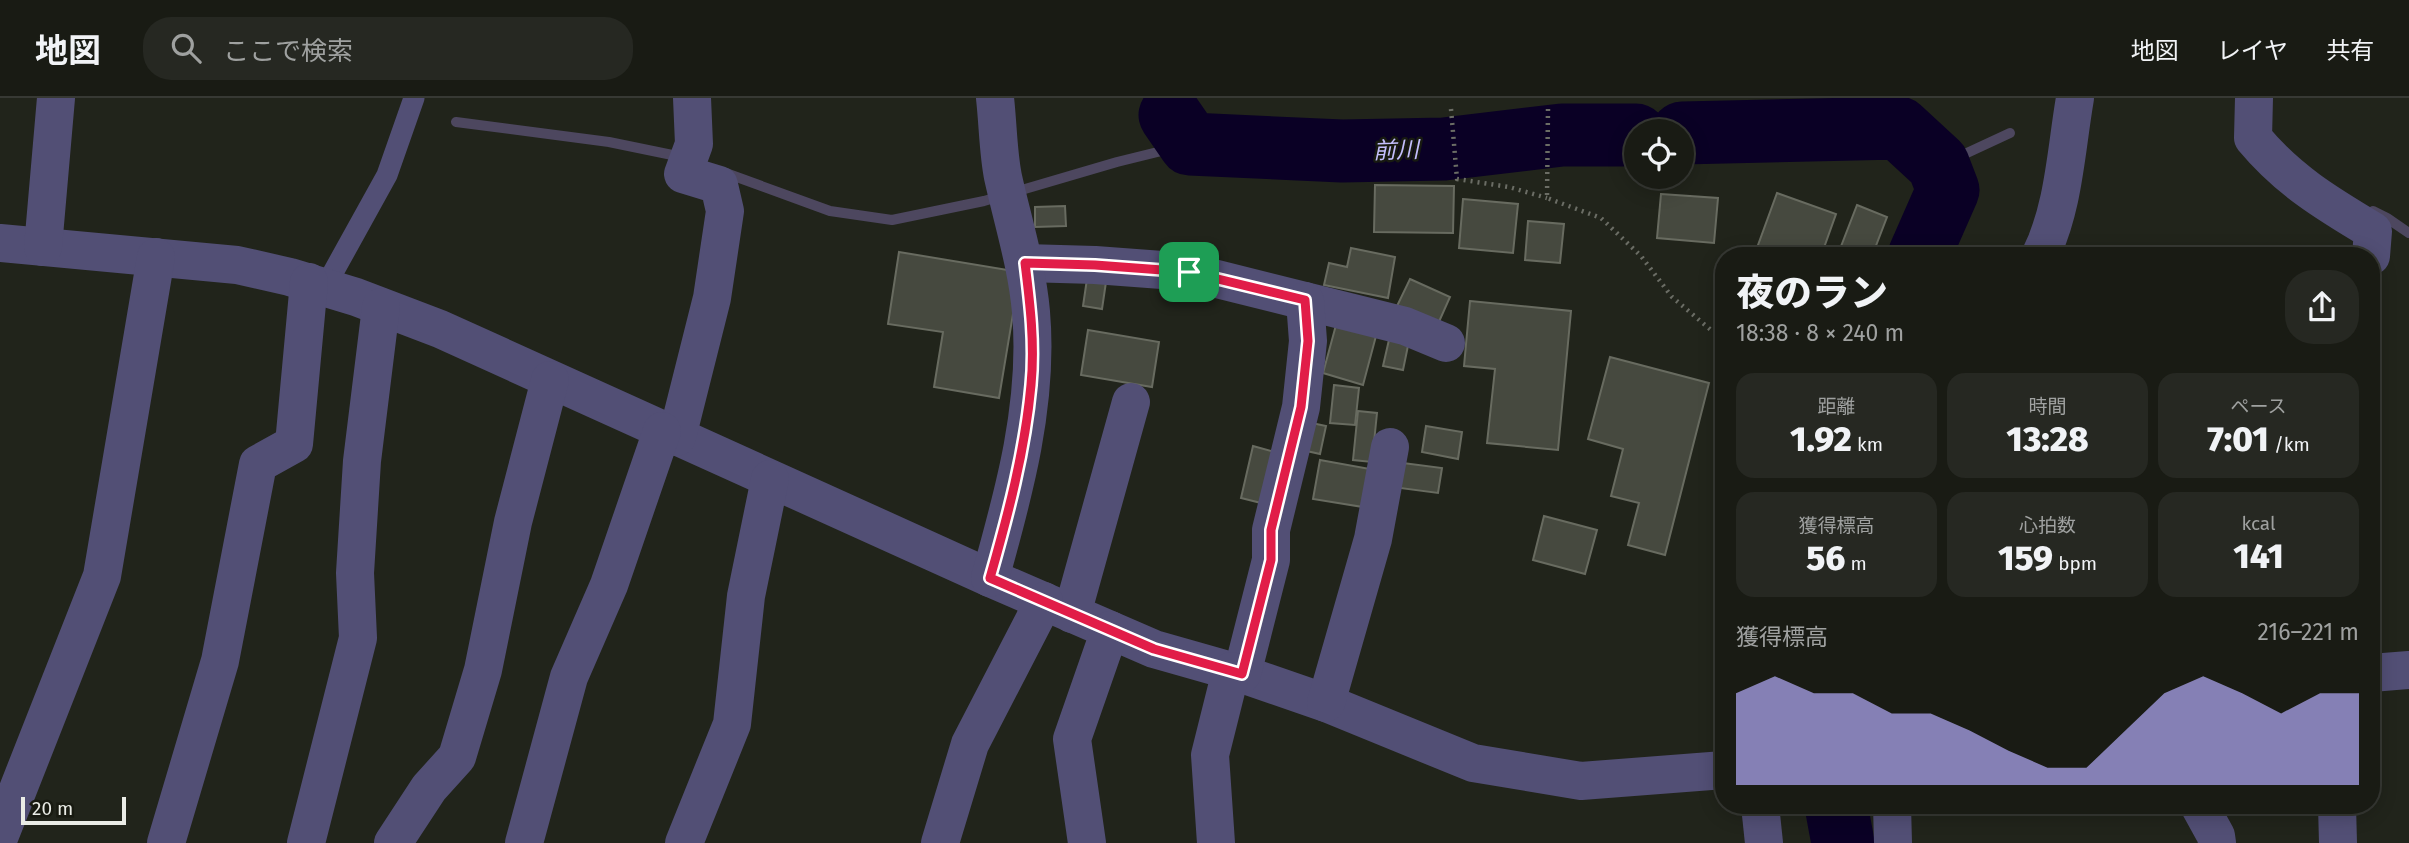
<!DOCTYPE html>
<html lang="ja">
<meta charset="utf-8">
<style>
:root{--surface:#191b14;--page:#262822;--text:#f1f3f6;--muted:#9fa1a0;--line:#373934;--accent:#b4acf9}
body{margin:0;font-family:"Fira Sans","Noto Sans JP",sans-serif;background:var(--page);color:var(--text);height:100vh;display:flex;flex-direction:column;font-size:26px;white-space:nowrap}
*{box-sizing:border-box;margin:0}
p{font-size:23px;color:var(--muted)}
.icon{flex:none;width:38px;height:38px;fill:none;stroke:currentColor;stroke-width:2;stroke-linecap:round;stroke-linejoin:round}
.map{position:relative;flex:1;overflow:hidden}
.side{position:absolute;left:1715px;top:149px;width:665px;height:567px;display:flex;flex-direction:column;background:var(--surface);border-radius:28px;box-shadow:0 4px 18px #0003,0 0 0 2px var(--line)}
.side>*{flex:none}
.tools{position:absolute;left:1624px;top:21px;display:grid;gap:14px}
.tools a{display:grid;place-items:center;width:70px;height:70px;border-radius:50%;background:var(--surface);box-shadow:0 4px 18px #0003,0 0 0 2px var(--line);font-size:35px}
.scale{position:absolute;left:21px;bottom:18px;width:105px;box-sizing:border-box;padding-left:7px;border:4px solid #eaece6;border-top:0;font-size:19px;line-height:24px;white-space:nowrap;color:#eaece6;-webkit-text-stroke:5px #181a11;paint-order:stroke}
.pin{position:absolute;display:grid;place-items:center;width:60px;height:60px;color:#fff;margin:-30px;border-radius:14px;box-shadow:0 4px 10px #0006}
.round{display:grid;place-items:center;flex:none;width:74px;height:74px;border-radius:28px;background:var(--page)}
.headline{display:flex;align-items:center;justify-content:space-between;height:119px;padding:0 21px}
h1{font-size:38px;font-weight:800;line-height:52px}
.figures{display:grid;grid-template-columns:repeat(3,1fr);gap:10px;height:119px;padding:7px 21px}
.figures div{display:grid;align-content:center;border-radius:18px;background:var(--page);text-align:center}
.figures b{font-size:35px;font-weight:800}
.figures small{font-size:19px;font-weight:400}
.figures p{font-size:19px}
.chart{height:196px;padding:14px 21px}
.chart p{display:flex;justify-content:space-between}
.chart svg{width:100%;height:126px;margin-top:7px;fill:var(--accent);opacity:.7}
header{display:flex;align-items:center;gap:42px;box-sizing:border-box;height:98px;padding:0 35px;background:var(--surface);border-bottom:2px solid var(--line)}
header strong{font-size:33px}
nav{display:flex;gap:38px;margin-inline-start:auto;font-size:24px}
.search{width:490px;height:63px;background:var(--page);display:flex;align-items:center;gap:18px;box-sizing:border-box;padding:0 24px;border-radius:28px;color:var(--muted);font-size:26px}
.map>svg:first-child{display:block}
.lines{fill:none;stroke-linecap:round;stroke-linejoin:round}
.stream{stroke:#4d475f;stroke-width:10}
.river{stroke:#0a0025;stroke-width:63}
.building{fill:#46493f;stroke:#686b60;stroke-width:2}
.path{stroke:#6b6d65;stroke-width:4.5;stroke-dasharray:2 5;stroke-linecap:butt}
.lane{stroke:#524f75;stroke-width:21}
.street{stroke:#524f75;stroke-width:38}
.route-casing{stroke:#fff;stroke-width:14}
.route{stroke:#e11d48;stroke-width:9}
.labels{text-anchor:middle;stroke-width:5;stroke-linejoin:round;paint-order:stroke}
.water-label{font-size:23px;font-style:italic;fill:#c4bffd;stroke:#181a11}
</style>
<header>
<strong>地図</strong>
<div class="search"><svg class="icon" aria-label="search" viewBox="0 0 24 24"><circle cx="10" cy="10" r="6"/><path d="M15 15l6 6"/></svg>ここで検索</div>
<nav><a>地図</a><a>レイヤ</a><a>共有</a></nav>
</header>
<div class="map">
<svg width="2409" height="745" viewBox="0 0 2409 745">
<rect width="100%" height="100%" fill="#21241b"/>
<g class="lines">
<g class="stream">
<path d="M456 24 609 44 682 59"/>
<path d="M723 74 830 113 892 122 984 103 1117 64 1190 46"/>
<path d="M1942 76 1954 61 2010 35"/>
<path d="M2373 113 2387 120 2409 135"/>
</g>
<g class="river">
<path d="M1170 17 1190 46 1342 53 1444 51 1562 37H1636"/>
<path d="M1682 35 1899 30 1938 66 1948 92 1919 158"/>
<path d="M1836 707 1843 745"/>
</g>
</g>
<g class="building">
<path d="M1375 87 1454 88 1453 135 1374 134Z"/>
<path d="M1777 95 1836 116 1821 158H1754Z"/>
<path d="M1661 96 1718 100 1714 145 1657 140Z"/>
<path d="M1463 101 1518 106 1513 155 1459 150Z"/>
<path d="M1857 107 1887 119 1872 158H1856L1840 151Z"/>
<path d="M1065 108 1066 128 1035 129V109Z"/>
<path d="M1528 123 1564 126 1560 165 1525 162Z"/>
<path d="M1351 150 1395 159 1388 200 1324 187 1329 165 1347 169Z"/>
<path d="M899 154 1020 174 999 300 934 289 943 234 888 226Z"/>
<path d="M1087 181 1106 184 1102 211 1083 208Z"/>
<path d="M1410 181 1450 199 1438 226 1397 208Z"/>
<path d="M1470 203 1571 213 1558 352 1487 345 1495 271 1464 268Z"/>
<path d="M1336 227 1376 238 1363 287 1323 275Z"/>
<path d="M1088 232 1159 244 1152 289 1081 277Z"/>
<path d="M1391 233 1410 238 1403 272 1383 268Z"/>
<path d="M1610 259 1709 285 1665 457 1628 447 1639 405 1611 398 1623 351 1588 341Z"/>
<path d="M1334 287 1359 290 1355 327 1330 325Z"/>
<path d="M1358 313 1377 315 1372 364 1353 362Z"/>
<path d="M1307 324 1326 328 1320 356 1302 352Z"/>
<path d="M1426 328 1462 334 1458 361 1422 354Z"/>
<path d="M1253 348 1278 355 1265 406 1241 400Z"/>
<path d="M1320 362 1370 371 1363 409 1313 401Z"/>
<path d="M1403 365 1442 370 1438 395 1400 390Z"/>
<path d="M1544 418 1597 432 1585 476 1533 462Z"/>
</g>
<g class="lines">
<g class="path">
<path d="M1451 11 1457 81 1509 89 1547 100"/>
<path d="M1548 11 1547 100 1601 120 1641 158 1672 199 1711 232 1724 233"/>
</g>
<path class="lane" d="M325 189 387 77 414 0"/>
<g class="street">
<path d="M2254 0 2253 40C2288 82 2326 105 2373 133L2371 158"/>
<path d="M0 145 237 167 290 179 356 199 440 231 990 480 1154 551 1242 576 1326 605 1473 665 1581 683 1724 672"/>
<path d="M43 149 56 0"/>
<path d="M2040 158C2064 110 2066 52 2075 0"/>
<path d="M1025 165 1095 167 1189 174 1405 228 1446 245"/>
<path d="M677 339 712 200 725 113 719 87 683 76 694 46 692 0"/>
<path d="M990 480C1014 395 1039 304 1031 214 1027 168 1013 124 1003 79 998 54 998 26 995 0"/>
<path d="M1072 516 1131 304"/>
<path d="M2371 575 2409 572"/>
<path d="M1242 576 1271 462V432L1301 309 1308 243 1305 203"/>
<path d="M1326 605 1373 441 1390 349"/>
<path d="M1760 707 1764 745"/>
<path d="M1892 707 1893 745"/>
<path d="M2199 707 2216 738 2217 745"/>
<path d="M2337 707 2338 745"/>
<path d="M0 737 102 478 156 159"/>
<path d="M166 745 220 563 258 366 294 346 309 184"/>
<path d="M306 745 358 540 355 475 362 363 381 209"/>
<path d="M393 745 429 690 457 659 483 572 513 424 550 282"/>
<path d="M524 745 569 579 609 487 662 333"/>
<path d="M684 745 732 626 746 498 770 381"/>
<path d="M940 745 970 646 1044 503"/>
<path d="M1087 745 1072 641 1110 532"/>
<path d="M1216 745 1210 657 1231 573"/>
</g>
</g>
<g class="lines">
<defs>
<path id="route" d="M1025 165 1095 167 1189 174 1305 202 1308 243 1301 309 1271 432V462L1242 576 1154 551 990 480C1008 417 1025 353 1031 287 1035 246 1030 205 1025 165Z"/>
</defs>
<use href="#route" class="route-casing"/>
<use href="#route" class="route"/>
</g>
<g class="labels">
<g class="water-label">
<text transform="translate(1396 52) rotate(-2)" y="8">前川</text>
</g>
</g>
</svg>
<div class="tools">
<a><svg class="icon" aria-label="locate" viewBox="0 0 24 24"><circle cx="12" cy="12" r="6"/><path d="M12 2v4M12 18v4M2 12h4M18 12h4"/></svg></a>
</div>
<div class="scale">20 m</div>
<div class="pin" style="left:1189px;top:174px;background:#1e9e55"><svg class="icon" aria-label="arrive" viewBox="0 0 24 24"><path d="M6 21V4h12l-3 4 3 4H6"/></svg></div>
<section class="side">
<div class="headline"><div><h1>夜のラン</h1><p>18:38 · 8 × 240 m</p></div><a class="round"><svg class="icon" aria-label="share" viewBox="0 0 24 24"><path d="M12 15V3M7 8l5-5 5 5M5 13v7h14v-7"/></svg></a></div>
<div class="figures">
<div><p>距離</p><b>1.92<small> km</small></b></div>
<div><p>時間</p><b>13:28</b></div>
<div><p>ペース</p><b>7:01<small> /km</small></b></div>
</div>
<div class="figures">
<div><p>獲得標高</p><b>56<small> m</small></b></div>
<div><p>心拍数</p><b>159<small> bpm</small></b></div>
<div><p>kcal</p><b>141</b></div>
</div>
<div class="chart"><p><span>獲得標高</span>216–221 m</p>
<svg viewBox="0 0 160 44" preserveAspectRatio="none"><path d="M0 44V12L10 6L20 12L30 12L40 19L50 19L60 25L70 32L80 38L90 38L100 25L110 12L120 6L130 12L140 19L150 12L160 12V44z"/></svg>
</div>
</section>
</div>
